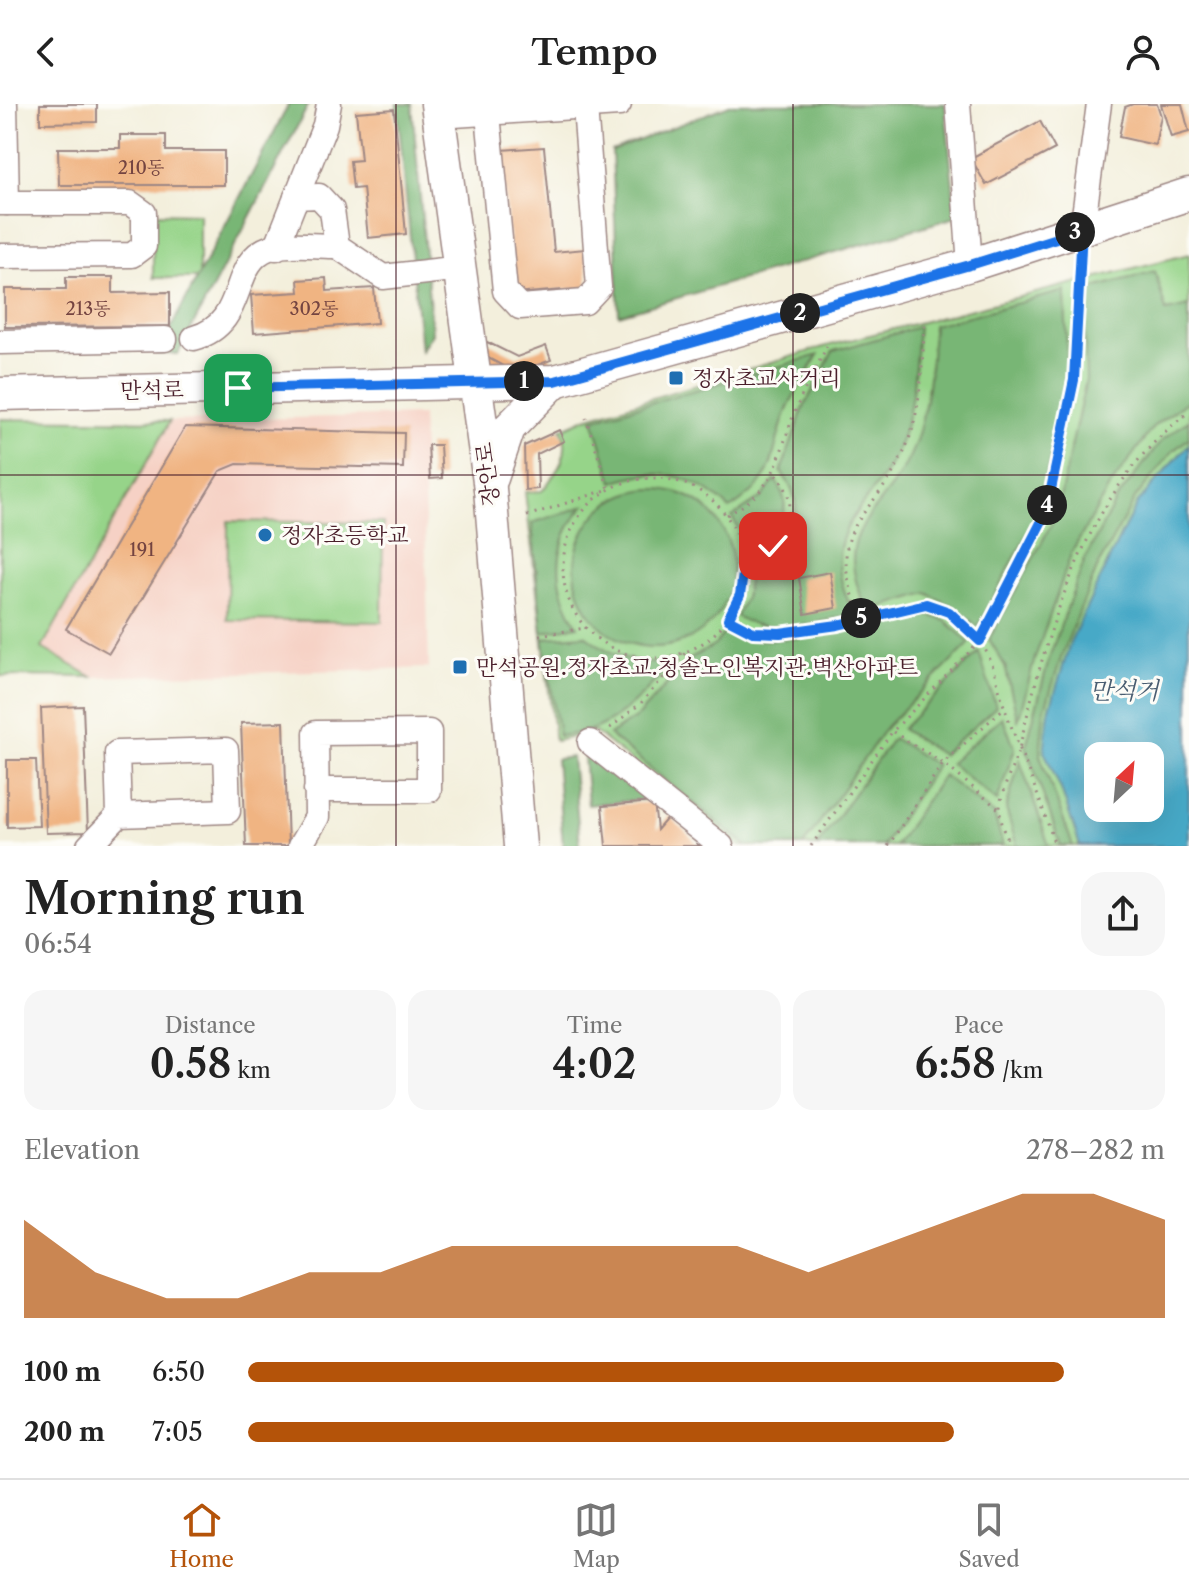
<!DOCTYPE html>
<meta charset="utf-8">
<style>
:root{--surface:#fff;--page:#f6f6f6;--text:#222;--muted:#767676;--line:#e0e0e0;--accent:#b45309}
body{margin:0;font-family:"Libre Caslon Text","Noto Serif KR",serif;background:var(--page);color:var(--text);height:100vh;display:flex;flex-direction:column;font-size:30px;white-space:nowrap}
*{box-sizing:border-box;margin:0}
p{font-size:26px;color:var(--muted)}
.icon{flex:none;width:44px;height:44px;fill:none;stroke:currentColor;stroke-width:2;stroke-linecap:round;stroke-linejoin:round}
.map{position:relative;height:742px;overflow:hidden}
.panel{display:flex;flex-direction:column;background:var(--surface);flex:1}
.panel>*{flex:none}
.needle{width:52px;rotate:26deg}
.controls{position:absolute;left:1084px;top:638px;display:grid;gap:16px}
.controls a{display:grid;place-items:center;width:80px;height:80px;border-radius:16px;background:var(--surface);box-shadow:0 8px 32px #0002;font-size:40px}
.pin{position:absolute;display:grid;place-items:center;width:68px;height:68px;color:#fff;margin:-34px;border-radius:16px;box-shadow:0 4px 12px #0006}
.km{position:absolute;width:40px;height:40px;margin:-20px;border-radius:50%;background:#222;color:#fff;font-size:22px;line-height:40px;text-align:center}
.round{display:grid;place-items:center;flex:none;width:84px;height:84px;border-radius:24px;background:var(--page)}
.summary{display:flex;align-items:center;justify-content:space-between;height:136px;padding:0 24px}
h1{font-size:44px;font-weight:600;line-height:60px}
.stats{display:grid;grid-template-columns:repeat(3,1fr);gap:12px;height:136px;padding:8px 24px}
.stats div{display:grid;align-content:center;border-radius:20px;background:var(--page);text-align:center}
.stats b{font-size:40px;font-weight:600}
.stats small{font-size:22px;font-weight:400}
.stats p{font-size:22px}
.chart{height:224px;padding:16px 24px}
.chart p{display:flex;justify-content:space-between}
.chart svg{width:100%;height:144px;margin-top:8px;fill:var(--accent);opacity:.7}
ul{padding:0 24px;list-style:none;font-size:26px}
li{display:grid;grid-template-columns:128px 96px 1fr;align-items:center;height:60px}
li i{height:20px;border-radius:10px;background:var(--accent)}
header{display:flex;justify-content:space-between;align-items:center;height:104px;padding:0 24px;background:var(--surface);font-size:36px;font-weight:600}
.tabs{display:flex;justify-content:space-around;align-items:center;height:112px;border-top:2px solid var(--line);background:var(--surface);font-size:22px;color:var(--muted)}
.tabs a{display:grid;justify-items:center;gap:4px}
.tabs .on{color:var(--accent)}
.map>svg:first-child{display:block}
.built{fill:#f6d1c5}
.green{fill:#96d489;stroke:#707a5a;stroke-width:2;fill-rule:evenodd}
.forest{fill:#78b675;stroke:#616a50;stroke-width:2}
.water{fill:#47a9c7;stroke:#486479;stroke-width:2;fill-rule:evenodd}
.building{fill:#f0b482}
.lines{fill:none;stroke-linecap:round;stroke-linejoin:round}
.minor-casing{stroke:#9e8784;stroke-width:27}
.major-casing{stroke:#9e8784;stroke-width:35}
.path{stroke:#9e8784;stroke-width:3;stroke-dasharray:2 6;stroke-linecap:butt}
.minor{stroke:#fff;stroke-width:24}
.major{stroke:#fff;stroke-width:32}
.route-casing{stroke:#fff;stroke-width:16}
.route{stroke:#1a73e8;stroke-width:10}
.grid{fill:none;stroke:#4a1f2b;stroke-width:2;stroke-opacity:0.55}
.poi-dot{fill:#1f6fb2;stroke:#fdfcf7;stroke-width:3}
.labels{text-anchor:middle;stroke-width:6;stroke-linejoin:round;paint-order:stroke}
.number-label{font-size:18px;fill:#744441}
.poi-label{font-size:22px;fill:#4a1f2b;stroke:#fdfcf7;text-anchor:start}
.street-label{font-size:22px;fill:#4a1f2b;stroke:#fdfcf7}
.water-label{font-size:24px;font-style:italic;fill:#495d71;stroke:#fdfcf7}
</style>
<header><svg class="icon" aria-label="back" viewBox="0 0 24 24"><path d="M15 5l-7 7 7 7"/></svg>Tempo<svg class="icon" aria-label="person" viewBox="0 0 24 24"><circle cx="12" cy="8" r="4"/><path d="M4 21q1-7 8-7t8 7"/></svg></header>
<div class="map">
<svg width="1189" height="742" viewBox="0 0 1189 742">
<rect width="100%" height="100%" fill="#fdfcf7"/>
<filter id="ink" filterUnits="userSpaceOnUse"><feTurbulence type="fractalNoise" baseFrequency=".0125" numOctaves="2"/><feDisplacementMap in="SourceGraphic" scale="16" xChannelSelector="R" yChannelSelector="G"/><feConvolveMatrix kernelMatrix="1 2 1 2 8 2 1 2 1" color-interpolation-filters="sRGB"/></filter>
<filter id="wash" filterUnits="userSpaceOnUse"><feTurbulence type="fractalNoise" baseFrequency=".006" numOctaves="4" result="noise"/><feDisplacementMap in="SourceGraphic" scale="32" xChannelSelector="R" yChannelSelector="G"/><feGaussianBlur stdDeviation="1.8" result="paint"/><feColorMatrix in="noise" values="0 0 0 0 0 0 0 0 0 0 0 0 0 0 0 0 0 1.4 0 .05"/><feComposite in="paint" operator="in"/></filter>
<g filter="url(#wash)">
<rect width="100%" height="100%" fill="#f3efdc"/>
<path class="built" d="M422 311 429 564 92 573 42 545 170 317Z"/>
<g class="green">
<path d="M153 109 199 110V174H153Z"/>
<path d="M1189 150V742H740L595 628 555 637 525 388 542 387C557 368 573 349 561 325L586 314 827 242ZM1098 652H1150V704H1098Z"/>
<path d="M0 315 170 317 42 544 92 573 0 572Z"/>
<path d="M228 417 383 419 382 518 227 516Z"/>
</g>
<g class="forest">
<path d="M289 0H309L178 250H157Z"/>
<path d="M397 0H412L432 229 421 247Z"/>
<path d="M732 0H945L956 113 619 211 612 47Z"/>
<path d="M1155 167 1166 207 1189 202V296L1154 322 1108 385 1072 448 1035 554 1018 617 1005 562 989 535 1056 412 1086 276 1083 187Z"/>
<path d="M1065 187 1068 277 1038 410 978 523 954 503 927 489 868 507C823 420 891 410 916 337 928 300 931 260 933 221Z"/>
<path d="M918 223C915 259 914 300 902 333 877 408 809 419 854 510 815 518 772 535 736 512L745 493 750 466C784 440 815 410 781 368L803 305 833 247Z"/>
<path d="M818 251C808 269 795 287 787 306 767 356 781 371 730 405 695 371 659 361 613 378L593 315Z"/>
<path d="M1189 316V334L1173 347 1136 393 1099 460 1064 545 1044 608 1040 651 1073 742H1061L1026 642 1050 551 1085 455 1116 396 1163 335Z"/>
<path d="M775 376C800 408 771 438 746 458L744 434 732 413 762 393Z"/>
<circle cx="654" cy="464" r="79"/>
<path d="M584 402C551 439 553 482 578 522L542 528 532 419Z"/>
<path d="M921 508 946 517 970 539 887 622 803 742H747L609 631 638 612 690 555 715 541 729 522 756 536 797 534Z"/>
<path d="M585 531C612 552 639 564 674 557 652 580 627 611 596 624 585 629 571 630 559 632L543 534Z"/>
<path d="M979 548 996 603 942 651 902 625Z"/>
<path d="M1002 613 1015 644 997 697 950 659Z"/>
<path d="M893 634 936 661 883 742H817Z"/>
<path d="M591 652 647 695 588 701 584 653Z"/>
<path d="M572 653 580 742H563L556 655Z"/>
<path d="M1020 656 1049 742H1017L1006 705Z"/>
<path d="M943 671 994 710 1003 742H895Z"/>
</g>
<path class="water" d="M1189 340V742H1080L1061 685 1044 647 1049 607 1071 536 1121 430 1138 398ZM1098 652H1150V704H1098Z"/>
<g id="blocks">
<g class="building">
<path d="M40 0H97V18L40 19Z"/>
<path d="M1133 0H1157L1161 12 1155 41 1119 33 1125 3Z"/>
<path d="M1161 0H1182L1189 28 1171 33Z"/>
<path d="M394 5 406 130 368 134 363 84 353 85 350 57 361 56 356 8Z"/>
<path d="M1040 17 1055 45 986 81 971 54Z"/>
<path d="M120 31H166V47H224V81H59L58 44H120Z"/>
<path d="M544 43 554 148 585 145 588 184 514 190 501 46Z"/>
<path d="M66 173H113V189L170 188V222L5 223V185H66Z"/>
<path d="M326 174 327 187 374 184 377 219 254 229 251 191 299 188 298 176Z"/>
<path d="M483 236 517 253 546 242 551 256 516 269 477 248Z"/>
<path d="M185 323 404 329 403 364 237 360 220 367 109 549 66 525Z"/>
<path d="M559 326 564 337 537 350 538 385 525 386 524 342Z"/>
<path d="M428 341H440L442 374 430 375Z"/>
<path d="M830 468 836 504 805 510 799 474Z"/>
<path d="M83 602 88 728 46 729 41 604Z"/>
<path d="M284 618 288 742H246L241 619Z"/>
<path d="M7 656H36L39 722 7 723Z"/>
<path d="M654 698 657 726 669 712 700 742H606L602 702Z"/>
</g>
</g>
</g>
<g filter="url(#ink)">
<use href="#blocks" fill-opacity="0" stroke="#9e8784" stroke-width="2"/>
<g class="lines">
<defs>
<g id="minor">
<path d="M5 0 7 99"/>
<path d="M958 0 970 161"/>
<path d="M488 10 505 187 520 203 585 198 599 183 585 3"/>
<path d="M439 12 619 0"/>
<path d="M296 93 319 92 332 106 337 142 383 173 461 164"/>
<path d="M0 99H130L144 109V142L132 151 0 152"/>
<path d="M1082 126 1099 0"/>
<path d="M276 144 325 21 329 0"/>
<path d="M194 234C249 219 228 159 269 144 287 138 317 142 337 142"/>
<path d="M0 238 165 235"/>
<path d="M590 638 721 742"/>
<path d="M89 742 119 711 228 707 226 646 117 649 119 711"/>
<path d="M300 742 317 713 316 629 429 628V686H316"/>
</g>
<g id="major">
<path d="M437 0 490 385 520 742"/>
<path d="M0 290 555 277 970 161 1189 90"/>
<path d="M492 374 509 324 555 277"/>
</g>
</defs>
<use href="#minor" class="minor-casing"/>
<use href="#major" class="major-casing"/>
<g class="path">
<circle cx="653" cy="464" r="90"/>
<path d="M727 411C780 383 776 354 796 305 805 283 817 263 827 242"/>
<path d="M527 412 609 385 586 314"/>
<path d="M744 463C778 440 810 406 774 369"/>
<path d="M862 514C817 415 878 418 908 338 922 301 922 256 925 216"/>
<path d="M729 516C765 534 791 528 830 522 861 517 893 500 925 500 946 501 967 521 979 537 995 556 997 582 1005 605 1021 651 1041 695 1055 742"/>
<path d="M539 531 586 524"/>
<path d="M610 624 641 599 686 548"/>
<path d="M893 628 943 659 1000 706"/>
<path d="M811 742 892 628 980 537 1046 409 1074 276 1081 150"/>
<path d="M888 742 943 659 1004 604"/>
<path d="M1010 742C1007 731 1000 718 1000 707 999 689 1017 656 1021 637 1049 520 1088 383 1189 308"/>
</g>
<use href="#minor" class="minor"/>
<use href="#major" class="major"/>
</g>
</g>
<g class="lines" filter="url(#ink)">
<defs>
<path id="route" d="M238 284 555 277 970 161 1082 126 1074 276 1046 409 980 537 949 508 926 500 838 521 780 529 753 528 728 515 740 491 744 463 773 442"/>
</defs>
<use href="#route" class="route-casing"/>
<use href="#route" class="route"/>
</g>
<path class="grid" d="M396 0V742M793 0V742M0 371H1189"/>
<g class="poi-dot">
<rect x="668" y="266" width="16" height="16" rx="4"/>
<circle cx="265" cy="431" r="8"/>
<rect x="452" y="555" width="16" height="16" rx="4"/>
</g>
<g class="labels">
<g class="number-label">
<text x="141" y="70">210동</text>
<text x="88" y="211">213동</text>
<text x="314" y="211">302동</text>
<text x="142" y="452">191</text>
</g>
<g class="poi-label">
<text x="692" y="282">정자초교사거리</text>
<text x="281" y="439">정자초등학교</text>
<text x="476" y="571">만석공원.정자초교.청솔노인복지관.벽산아파트</text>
</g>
<g class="street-label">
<text transform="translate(152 286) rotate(-1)" y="8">만석로</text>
<text transform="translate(487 370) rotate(-97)" y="8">장안로</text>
</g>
<g class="water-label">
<text x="1124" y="595">만석거</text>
</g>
</g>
</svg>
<div class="controls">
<a><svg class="needle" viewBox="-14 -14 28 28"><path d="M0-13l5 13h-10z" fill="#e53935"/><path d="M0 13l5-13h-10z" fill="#767676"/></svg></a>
</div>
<div class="pin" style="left:238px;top:284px;background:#1e9e55"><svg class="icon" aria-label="arrive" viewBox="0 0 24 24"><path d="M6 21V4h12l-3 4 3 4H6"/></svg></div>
<div class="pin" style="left:773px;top:442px;background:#d93025"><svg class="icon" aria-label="check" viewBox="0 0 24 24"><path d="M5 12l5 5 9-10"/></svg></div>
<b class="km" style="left:524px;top:277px">1</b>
<b class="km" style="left:800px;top:209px">2</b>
<b class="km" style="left:1075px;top:128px">3</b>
<b class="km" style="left:1047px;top:401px">4</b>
<b class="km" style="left:861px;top:514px">5</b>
</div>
<section class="panel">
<div class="summary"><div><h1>Morning run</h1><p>06:54</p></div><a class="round"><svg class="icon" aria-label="share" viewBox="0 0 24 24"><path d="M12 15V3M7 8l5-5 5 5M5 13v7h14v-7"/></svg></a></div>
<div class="stats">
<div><p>Distance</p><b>0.58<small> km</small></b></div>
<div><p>Time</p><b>4:02</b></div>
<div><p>Pace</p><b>6:58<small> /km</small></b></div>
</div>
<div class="chart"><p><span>Elevation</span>278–282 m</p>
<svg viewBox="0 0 160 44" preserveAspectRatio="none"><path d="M0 44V14L10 30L20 38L30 38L40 30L50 30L60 22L70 22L80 22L90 22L100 22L110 30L120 22L130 14L140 6L150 6L160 14V44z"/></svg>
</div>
<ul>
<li><b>100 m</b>6:50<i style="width:89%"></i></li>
<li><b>200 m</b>7:05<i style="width:77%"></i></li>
</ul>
</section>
<nav class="tabs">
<a class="on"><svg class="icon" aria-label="home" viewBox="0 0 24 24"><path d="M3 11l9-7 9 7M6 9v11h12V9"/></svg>Home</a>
<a><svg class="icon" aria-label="map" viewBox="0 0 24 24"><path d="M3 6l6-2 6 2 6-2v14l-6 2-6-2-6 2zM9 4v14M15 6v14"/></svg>Map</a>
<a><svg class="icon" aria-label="saved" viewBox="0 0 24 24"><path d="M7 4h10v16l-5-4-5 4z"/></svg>Saved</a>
</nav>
